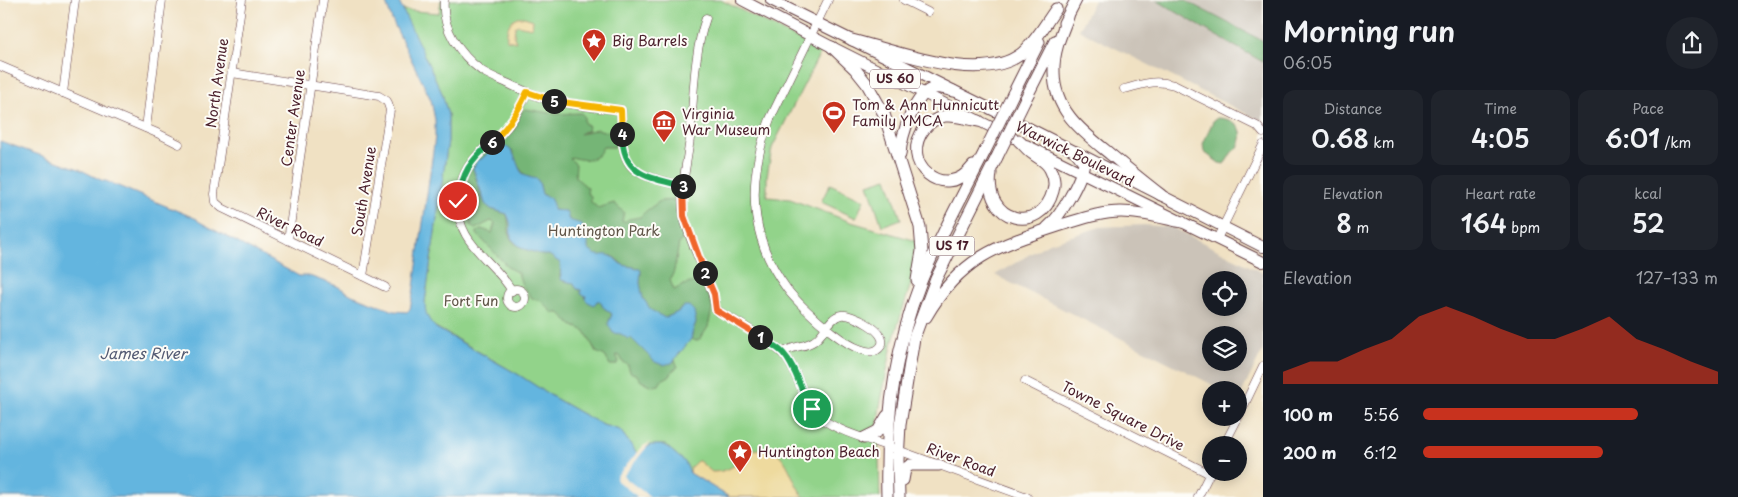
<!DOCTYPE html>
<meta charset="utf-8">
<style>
:root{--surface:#171b24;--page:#20242c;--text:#f1f3f6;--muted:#9ea1a6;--accent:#c8321e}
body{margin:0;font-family:"Playpen Sans",sans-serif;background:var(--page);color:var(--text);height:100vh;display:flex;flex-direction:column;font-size:19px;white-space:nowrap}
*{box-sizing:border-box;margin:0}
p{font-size:16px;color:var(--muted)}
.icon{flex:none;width:28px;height:28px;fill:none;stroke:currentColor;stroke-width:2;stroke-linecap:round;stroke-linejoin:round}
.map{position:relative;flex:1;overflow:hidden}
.drawer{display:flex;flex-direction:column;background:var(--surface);width:475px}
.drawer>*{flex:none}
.fabs{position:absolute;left:1202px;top:271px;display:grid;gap:10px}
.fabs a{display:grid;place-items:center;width:45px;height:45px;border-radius:50%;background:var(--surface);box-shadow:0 2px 12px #0003;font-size:25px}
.pin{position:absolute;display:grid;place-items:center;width:42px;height:42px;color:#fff;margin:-21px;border:2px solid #fff;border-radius:50%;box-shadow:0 1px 5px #0007}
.km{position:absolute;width:25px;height:25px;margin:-12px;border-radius:50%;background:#222;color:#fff;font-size:14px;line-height:25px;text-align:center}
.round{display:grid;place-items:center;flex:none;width:52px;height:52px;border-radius:26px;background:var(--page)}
.headline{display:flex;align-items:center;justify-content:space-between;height:85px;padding:0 20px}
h1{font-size:28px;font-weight:600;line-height:38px}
.figures{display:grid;grid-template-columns:repeat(3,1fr);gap:8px;height:85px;padding:5px 20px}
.figures div{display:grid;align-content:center;border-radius:12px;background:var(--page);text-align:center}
.figures b{font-size:25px;font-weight:600}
.figures small{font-size:14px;font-weight:400}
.figures p{font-size:14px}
.chart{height:140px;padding:10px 20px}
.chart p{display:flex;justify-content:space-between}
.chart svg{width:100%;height:90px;margin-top:5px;fill:var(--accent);opacity:.7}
ul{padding:0 20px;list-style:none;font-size:16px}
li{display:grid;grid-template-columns:80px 60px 1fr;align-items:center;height:38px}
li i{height:12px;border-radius:6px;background:var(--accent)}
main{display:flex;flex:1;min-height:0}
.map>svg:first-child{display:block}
.industrial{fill:#cbc3b8;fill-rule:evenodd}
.green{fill:#92d38a;stroke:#6e795a}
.forest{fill:#75b576;stroke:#606a50}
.sand{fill:#eeda9e;stroke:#9c7c64}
.water{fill:#64b5df;stroke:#576a85}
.pier{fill:#f0e1c3}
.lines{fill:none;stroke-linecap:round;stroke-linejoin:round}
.minor-casing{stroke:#633c42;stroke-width:9}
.major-casing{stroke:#633c42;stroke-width:12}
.highway-casing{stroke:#633c42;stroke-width:13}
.minor{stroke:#fff;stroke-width:8}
.major{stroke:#fff;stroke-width:10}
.highway{stroke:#fff;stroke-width:11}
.highway-bridge-casing{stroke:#633c42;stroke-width:13;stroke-linecap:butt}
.highway-bridge{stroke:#fff;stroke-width:11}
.split-1-casing{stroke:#fff;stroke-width:10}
.split-2-casing{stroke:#fff;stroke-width:10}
.split-3-casing{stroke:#fff;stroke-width:10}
.split-4-casing{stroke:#fff;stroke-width:10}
.split-5-casing{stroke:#fff;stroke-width:10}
.split-6-casing{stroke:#fff;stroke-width:10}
.split-7-casing{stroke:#fff;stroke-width:10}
.split-1{stroke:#22a559;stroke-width:6}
.split-2{stroke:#f0652b;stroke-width:6}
.split-3{stroke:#f0652b;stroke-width:6}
.split-4{stroke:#22a559;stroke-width:6}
.split-5{stroke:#f5b400;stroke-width:6}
.split-6{stroke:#f5b400;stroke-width:6}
.split-7{stroke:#22a559;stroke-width:6}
.labels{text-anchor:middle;stroke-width:4;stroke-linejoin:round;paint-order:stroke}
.shield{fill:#fdfcf7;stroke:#806168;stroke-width:1}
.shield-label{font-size:12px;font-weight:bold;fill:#4a1f2b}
.poi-label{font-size:14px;fill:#4a1f2b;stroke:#fdfcf7;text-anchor:start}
.street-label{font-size:14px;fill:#4a1f2b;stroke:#fdfcf7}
.park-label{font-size:14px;fill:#605548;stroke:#fdfcf7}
.water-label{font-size:15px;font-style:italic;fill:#545b73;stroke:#fdfcf7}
</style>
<main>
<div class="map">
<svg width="1263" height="497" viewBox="0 0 1263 497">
<rect width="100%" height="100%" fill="#fdfcf7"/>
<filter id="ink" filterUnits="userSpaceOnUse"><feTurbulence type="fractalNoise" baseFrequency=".02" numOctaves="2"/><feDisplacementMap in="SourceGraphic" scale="10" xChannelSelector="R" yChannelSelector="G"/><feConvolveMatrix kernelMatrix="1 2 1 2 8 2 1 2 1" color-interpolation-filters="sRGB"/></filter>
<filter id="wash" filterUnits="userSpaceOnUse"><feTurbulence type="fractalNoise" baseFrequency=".0096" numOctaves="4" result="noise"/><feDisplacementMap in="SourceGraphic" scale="20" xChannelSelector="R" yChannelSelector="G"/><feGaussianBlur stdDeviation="1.12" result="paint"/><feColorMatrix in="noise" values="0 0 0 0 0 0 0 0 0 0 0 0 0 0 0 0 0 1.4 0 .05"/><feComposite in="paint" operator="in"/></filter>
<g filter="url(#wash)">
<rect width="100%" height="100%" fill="#f0e1c3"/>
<g class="industrial">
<path d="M1094 0H1263V122L1079 30Z"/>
<path d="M1144 225 1172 227 1263 273V350L1239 398V390H1223L995 275 1047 244 1100 227ZM1211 280H1239V308H1211ZM1211 335H1239V362H1211Z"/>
</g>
<g class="green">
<path d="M441 0H721L821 51 772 148 767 176V197L790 199 851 222 917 241V255L913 277 893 340 880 406 878 421 880 497H729L690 473 685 462 665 445H651L637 453 620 430 603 425 581 413 553 397 519 375 432 325 425 312V302L448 141V115L442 93 402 10 439 13Z"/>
<path d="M887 178 901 219 882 226 868 184Z"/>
<path d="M830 184 864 200 856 218 821 202Z"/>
</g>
<g class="forest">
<path d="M1156 0H1184L1263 41V62L1215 35Z"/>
<path d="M525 109 556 114 581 113 584 116V123L588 126 587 131 582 132 580 134 597 129 607 132 615 130 618 132V142L615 147H603C601 150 600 153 598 155 592 161 578 160 572 157L570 159 576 164 575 177 588 188 587 193 591 196V202L598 208 614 203 624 212 622 221 624 222 629 219 640 217 646 211 660 201 674 200C683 208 689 234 679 243L674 271 670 280 674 290C686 283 693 281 707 283L712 309 708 327 701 338 696 341 691 339 693 330 696 322 681 308 678 312 665 318C661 316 654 313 651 310 642 300 637 286 641 273L638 268 623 265 613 256H596L588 249 586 233 569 220 568 216 553 210 546 197 542 194 539 182 524 174 517 165 513 152 505 146H496L480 160 478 159 500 137 510 131 522 112Z"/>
<path d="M1217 118C1234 118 1247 128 1239 145 1237 151 1237 148 1233 151 1230 154 1228 160 1224 164L1219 163 1204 152 1203 144 1213 121Z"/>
<path d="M473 165H474L473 168 482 198 491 209 507 214C509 221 508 230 510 237 516 250 535 252 548 255 552 255 556 261 561 263L560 279 573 283 577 289C583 290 586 296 588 302L600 301 603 307 612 314 609 321C616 328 621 337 631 338L655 362 672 363 675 360 678 367 672 371 671 375 662 380 659 385 653 386 641 381 637 375 630 372 628 365 623 362 620 356 616 355 619 361 616 365H610L605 356 596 352 585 331 571 325 560 313H553L541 301 532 298 522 285 518 273 509 268 477 234V232L482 229 492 233 495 223 491 221 475 229 471 226V220L466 216 465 209 461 207 466 177Z"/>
</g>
<g class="sand">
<path d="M517 17H524L533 20 532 28 517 25 515 27 514 37 516 42 507 40C506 31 508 22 517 17Z"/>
<path d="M771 448C791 461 790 479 804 497H729L690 473 691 467 697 461H699L712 472C730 472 738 464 749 450Z"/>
</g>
<g class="water">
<path d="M385 0H398L442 93 448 115V141L425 302C425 314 428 320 436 328L519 375 553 397 581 413 603 425 620 430 637 453 651 445H665L685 462 690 473 729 497H0V141L79 169 103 181H106L197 219 198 221 299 276H309L337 286 352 295 394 311 407 312 410 309 413 294 435 137V120L431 100 392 20Z"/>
<path d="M501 145C521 149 513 173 529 177 531 178 534 178 537 179L539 182 542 194 546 197 550 198 553 204V210L566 211 569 220 582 224 583 230 590 236 588 242V249C600 260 601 252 611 256 615 257 617 262 621 264 627 267 635 266 641 270L640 283 643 298 651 310 665 318 678 312 684 306H689L694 311 696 322 693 330 691 339 672 363 663 365 655 362 631 338 628 339 621 334 613 333 608 324 612 314 603 307 600 301H597L594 305 588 302 585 299 586 296 581 294V290L577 289 573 283 561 280 560 263 549 255H543L521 248 511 238 510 222 507 214 491 209 485 204 473 168 478 159 480 160 496 146Z"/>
</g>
<path class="pier" d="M651 442 624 475 625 478 650 497H638L617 481 616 477 643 446Z"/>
</g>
<g filter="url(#ink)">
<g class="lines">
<defs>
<g id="minor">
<path d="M242 0 214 194 215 202 222 208 385 287"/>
<path d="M444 0C441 28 460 55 482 71 492 77 503 81 513 86 526 91 539 98 553 101 575 105 599 108 621 110 623 171 624 172 683 186"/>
<path d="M904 0 928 12"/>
<path d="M706 18C693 55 694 98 690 138 687 164 679 192 684 217 691 249 711 277 716 310 735 321 776 342 788 360 801 379 802 403 821 418 838 432 874 441 895 449 939 465 983 481 1027 497"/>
<path d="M0 66 157 133 179 144"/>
<path d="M232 73 379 96 387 101 390 110 363 276"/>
<path d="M1124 89C1144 84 1154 79 1174 85L1257 126 1263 133"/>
<path d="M63 93 75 0"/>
<path d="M146 128 162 0"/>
<path d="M1217 239 1263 145"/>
<path d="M288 240 323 0"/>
<circle cx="516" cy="298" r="9"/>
<path d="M512 291C500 270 478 256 466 235 452 211 457 177 476 157 486 145 499 137 509 125 517 115 522 104 527 92"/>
<path d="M783 353C792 345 804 348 814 341 824 335 829 317 841 315 851 313 890 332 881 346 865 371 797 303 787 289 776 274 766 256 761 238 749 198 755 158 770 119L828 0"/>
<path d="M1025 381 1210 474"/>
<path d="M1239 416 1263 366"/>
<path d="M1224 445 1238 418"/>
<path d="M1198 497 1211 471"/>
</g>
<g id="major">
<path d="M742 0 832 47 1013 138"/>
<path d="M771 0 1015 121 1263 247"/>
<path d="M1026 145 1263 262"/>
</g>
<g id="highway">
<path d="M1068 17C1061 34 1053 53 1054 72 1054 111 1083 132 1110 154 1127 168 1144 182 1161 195"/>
<path d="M1064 23 1076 0"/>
<path d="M852 40C897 51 980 85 1021 54 1036 42 1045 24 1056 9"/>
<path d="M832 47 855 69 867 84 884 114 920 227 922 251 917 280"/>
<path d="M1013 94 1039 42"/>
<path d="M1025 100 1055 41"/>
<path d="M900 155C901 137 914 93 934 88 940 87 947 89 953 91"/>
<path d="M973 166C944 204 897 162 925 128 930 122 937 118 945 116 956 115 968 119 979 121"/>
<path d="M991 173C983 222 1041 236 1053 191 1055 184 1054 176 1050 169 1046 161 1039 159 1033 154 1028 151 1024 145 1019 141"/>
<path d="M1047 228C1060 217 1082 180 1084 162L1076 152"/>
<path d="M926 317C960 258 996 246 1058 226 1079 220 1099 212 1121 212 1142 212 1162 218 1182 222"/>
<path d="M864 438 878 431 887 416"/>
<path d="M903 480 905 469 910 465H939"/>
<path d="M887 497C885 424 893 353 920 284 938 239 963 195 985 151"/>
<path d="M899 497 898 460 900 425 914 338 936 279 997 157"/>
</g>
</defs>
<use href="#minor" class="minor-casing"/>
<use href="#major" class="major-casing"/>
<use href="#highway" class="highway-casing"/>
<use href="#minor" class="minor"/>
<use href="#major" class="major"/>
<use href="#highway" class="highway"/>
<defs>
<g id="highway-bridge">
<path d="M985 151 1013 94"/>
<path d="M997 157 1025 100"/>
</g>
</defs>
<use href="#highway-bridge" class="highway-bridge-casing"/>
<use href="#highway-bridge" class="highway-bridge"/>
</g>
</g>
<g class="lines" filter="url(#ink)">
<defs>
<path id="split-1" d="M760 337C768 342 776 346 783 353 797 368 800 392 812 409"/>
<path id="split-2" d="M705 273 714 294 716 310 760 337"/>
<path id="split-3" d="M683 186 684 216 705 273"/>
<path id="split-4" d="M622 134C623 176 648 177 683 186"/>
<path id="split-5" d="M554 101 621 110 622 134"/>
<path id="split-6" d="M492 142C508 128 518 112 527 92L554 101"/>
<path id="split-7" d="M458 201C462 173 470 161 492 142"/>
</defs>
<use href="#split-1" class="split-1-casing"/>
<use href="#split-2" class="split-2-casing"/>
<use href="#split-3" class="split-3-casing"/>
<use href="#split-4" class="split-4-casing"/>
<use href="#split-5" class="split-5-casing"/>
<use href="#split-6" class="split-6-casing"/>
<use href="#split-7" class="split-7-casing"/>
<use href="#split-1" class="split-1"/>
<use href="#split-2" class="split-2"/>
<use href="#split-3" class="split-3"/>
<use href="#split-4" class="split-4"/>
<use href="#split-5" class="split-5"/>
<use href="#split-6" class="split-6"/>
<use href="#split-7" class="split-7"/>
</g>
<defs>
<symbol id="sight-pin" viewBox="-11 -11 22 30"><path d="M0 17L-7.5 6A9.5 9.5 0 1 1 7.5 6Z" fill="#c8321e" stroke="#fdfcf7"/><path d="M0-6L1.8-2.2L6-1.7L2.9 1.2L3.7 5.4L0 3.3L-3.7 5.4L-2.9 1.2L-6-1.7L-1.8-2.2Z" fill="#fff"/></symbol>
<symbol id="stadium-pin" viewBox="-11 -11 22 30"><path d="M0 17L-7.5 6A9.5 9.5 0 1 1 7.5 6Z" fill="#c8321e" stroke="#fdfcf7"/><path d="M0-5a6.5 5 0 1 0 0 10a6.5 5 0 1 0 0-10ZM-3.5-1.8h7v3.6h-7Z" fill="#fff"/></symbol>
<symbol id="museum-pin" viewBox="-11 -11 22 30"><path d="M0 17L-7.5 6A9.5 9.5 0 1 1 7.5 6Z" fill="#c8321e" stroke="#fdfcf7"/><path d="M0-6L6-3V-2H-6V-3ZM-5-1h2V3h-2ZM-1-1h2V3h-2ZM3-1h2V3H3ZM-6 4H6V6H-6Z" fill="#fff"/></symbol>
</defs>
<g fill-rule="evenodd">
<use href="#sight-pin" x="580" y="27" width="28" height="38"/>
<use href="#stadium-pin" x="820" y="99" width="28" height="38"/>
<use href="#museum-pin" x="650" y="108" width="28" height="38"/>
<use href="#sight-pin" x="726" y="438" width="28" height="38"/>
</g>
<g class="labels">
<g class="shield">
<rect x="870" y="69.5" width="50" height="19" rx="4"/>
<rect x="929.5" y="236.5" width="45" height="19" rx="4"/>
</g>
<g class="shield-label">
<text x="895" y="83">US 60</text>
<text x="952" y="250">US 17</text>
</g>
<g class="poi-label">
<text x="612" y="46">Big Barrels</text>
<text x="852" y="110">Tom &amp; Ann Hunnicutt<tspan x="852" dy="16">Family YMCA</tspan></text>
<text x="682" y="119">Virginia<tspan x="682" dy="16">War Museum</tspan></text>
<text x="758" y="457">Huntington Beach</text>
</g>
<g class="street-label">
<text transform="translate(217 83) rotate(-82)" y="5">North Avenue</text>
<text transform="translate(293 118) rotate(-82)" y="5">Center Avenue</text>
<text transform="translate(1075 154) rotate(26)" y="5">Warwick Boulevard</text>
<text transform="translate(364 191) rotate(-81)" y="5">South Avenue</text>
<text transform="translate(290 227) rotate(26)" y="5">River Road</text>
<text transform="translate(1123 416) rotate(27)" y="5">Towne Square Drive</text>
<text transform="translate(961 460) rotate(20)" y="5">River Road</text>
</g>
<g class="park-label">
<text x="604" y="236">Huntington Park</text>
<text x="471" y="306">Fort Fun</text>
</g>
<g class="water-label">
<text x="143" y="359">James River</text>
</g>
</g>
</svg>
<div class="fabs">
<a><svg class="icon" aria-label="locate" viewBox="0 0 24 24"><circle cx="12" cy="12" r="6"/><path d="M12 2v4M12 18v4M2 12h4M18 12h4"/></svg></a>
<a><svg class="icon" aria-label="layers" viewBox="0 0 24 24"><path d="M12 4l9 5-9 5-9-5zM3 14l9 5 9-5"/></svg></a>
<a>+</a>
<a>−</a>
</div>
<div class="pin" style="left:812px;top:409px;background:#1e9e55"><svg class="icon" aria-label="arrive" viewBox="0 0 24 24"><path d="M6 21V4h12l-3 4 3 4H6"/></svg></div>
<div class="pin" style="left:458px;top:201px;background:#d93025"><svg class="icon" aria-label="check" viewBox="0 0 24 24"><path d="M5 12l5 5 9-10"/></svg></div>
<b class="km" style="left:760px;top:337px">1</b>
<b class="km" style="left:705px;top:273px">2</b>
<b class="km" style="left:683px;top:186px">3</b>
<b class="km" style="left:622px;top:134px">4</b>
<b class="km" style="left:554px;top:101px">5</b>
<b class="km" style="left:492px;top:142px">6</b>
</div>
<section class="drawer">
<div class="headline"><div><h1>Morning run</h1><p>06:05</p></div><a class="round"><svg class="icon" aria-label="share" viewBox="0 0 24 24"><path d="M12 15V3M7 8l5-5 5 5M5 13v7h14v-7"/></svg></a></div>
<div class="figures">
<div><p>Distance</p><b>0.68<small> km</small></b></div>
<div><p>Time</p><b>4:05</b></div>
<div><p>Pace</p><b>6:01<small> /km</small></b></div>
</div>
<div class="figures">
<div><p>Elevation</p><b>8<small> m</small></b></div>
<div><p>Heart rate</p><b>164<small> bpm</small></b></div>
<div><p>kcal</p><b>52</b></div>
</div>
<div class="chart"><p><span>Elevation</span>127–133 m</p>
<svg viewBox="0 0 160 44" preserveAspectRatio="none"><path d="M0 44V38L10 33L20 33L30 27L40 22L50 11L60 6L70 11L80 17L90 22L100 22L110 17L120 11L130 22L140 27L150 33L160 38V44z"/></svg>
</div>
<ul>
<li><b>100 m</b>5:56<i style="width:73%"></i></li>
<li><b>200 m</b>6:12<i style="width:61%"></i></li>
</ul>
</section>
</main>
